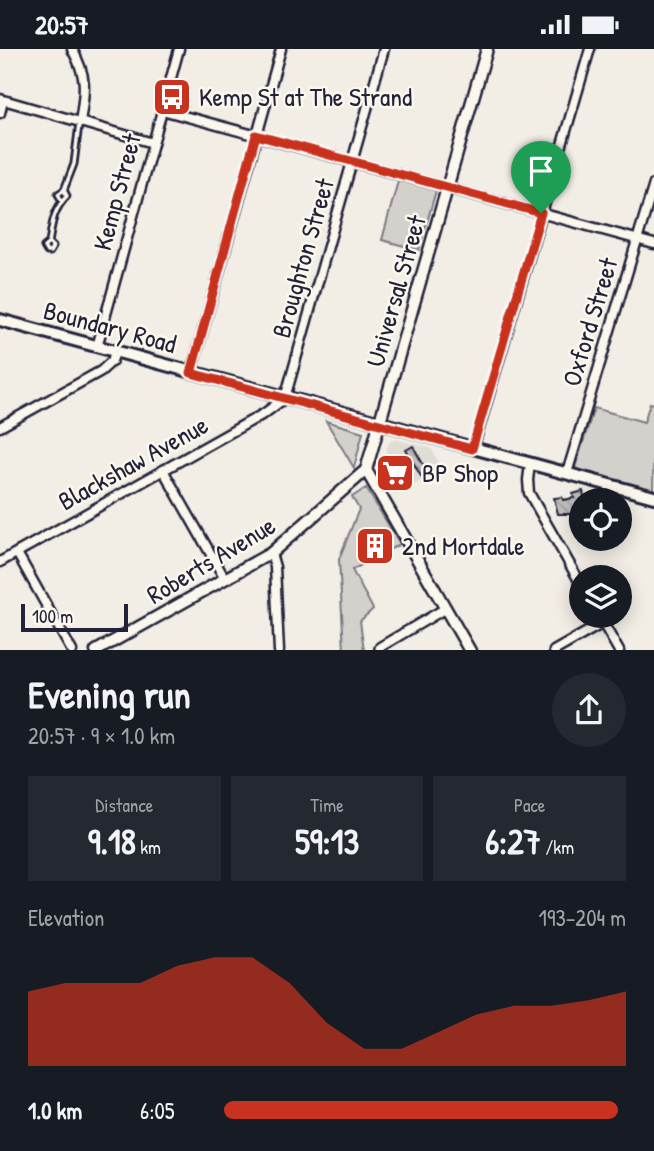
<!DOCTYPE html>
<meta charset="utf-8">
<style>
:root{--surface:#171b24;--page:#242831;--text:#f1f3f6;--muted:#9ea1a6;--accent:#c8321e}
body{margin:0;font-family:"Patrick Hand",sans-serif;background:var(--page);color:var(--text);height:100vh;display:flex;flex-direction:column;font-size:26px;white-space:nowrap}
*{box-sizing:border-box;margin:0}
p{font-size:23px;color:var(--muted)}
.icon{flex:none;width:38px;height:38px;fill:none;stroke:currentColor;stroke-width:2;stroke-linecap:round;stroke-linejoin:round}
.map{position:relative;height:601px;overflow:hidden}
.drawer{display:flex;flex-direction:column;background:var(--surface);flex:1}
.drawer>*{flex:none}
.fabs{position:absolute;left:569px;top:439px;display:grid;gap:14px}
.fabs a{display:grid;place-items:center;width:63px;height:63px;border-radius:50%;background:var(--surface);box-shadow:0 4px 18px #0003;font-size:35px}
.scale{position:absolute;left:21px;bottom:18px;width:107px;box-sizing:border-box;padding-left:7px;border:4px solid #22223b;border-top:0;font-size:19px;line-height:24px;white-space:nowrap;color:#22223b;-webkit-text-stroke:5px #fbf7ec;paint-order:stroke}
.pin{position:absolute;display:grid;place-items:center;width:60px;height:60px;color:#fff;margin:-72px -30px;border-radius:50% 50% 50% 0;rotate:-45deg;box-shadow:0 0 7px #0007}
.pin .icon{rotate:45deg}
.round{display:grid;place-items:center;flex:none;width:74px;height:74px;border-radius:37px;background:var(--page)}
.headline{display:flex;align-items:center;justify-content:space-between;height:119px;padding:0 28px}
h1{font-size:38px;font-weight:800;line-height:52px}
.stats{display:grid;grid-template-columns:repeat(3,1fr);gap:10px;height:119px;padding:7px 28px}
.stats div{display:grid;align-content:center;border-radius:0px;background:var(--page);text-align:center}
.stats b{font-size:35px;font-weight:800}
.stats small{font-size:19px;font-weight:400}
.stats p{font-size:19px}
.chart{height:196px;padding:14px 28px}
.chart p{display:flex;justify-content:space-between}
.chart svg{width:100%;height:126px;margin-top:7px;fill:var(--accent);opacity:.7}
ul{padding:0 28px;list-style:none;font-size:23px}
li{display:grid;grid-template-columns:112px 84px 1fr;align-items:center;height:52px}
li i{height:18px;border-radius:9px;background:var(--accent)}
.status{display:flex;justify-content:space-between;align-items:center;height:49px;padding:0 35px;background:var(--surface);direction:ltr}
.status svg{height:19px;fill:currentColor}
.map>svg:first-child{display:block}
.built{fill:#e0dcd6}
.green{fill:#d4d1cc;stroke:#7b7a84;stroke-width:2}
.building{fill:url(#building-back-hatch);stroke:#22223b;stroke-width:2}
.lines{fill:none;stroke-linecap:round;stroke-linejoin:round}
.service-casing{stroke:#22223b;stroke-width:9}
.minor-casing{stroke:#22223b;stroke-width:13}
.tertiary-casing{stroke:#22223b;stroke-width:15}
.secondary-casing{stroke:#22223b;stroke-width:16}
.service{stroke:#fbf7ec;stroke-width:3.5}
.minor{stroke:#fbf7ec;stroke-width:8}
.tertiary{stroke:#fbf7ec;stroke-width:10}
.secondary{stroke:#fbf7ec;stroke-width:10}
.route-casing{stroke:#fff;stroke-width:14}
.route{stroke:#c8321e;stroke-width:9}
.labels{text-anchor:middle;stroke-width:5;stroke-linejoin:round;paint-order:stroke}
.poi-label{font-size:26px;fill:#22223b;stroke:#fbf7ec;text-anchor:start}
.street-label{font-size:26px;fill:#22223b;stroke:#fbf7ec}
</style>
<div class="status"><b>20:57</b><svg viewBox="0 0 49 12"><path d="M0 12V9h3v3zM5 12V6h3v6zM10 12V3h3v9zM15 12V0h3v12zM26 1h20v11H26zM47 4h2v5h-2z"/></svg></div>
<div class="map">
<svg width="654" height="602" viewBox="0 0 654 602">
<defs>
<pattern id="building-back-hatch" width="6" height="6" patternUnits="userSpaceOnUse" patternTransform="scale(1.75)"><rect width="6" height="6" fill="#c2bebe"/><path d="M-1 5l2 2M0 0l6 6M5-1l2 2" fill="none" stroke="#a6a3a4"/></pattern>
</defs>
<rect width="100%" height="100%" fill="#f2eee5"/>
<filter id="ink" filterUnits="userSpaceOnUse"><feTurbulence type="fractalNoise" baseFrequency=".0143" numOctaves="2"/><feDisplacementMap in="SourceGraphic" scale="14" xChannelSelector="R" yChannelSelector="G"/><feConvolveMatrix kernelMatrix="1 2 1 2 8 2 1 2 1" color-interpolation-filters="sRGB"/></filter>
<g filter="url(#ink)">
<path class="built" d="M394 390 431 399 442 420 396 446 381 420 389 393Z"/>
<g class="green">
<path d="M399 128 437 138 419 201 382 191Z"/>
<path d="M650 354 654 355 653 443 574 422 594 359 644 373Z"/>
<path d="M326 372 363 383 354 419Z"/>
<path d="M366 439 400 495 352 521 373 560 360 572 364 601H344L339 510 359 460 352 448Z"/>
</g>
<g class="building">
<path d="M413 397 429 426 422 429 406 401Z"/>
<path d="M394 410 406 431 394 437 382 417Z"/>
<path d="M583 442 585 452H581V474L572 475 570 465H558L554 449 562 448 563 451 574 449 573 445Z"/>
<path d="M380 482 388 494 364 508 360 502 366 499 362 493Z"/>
</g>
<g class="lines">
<defs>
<g id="service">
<path d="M62 152 58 145 64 141"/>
<path d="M49 194 44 198 47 203H50L53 198 49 194C52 175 53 161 67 147L64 141 74 115 79 75"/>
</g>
<g id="minor">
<path d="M72 0C88 29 85 41 80 73"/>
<path d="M0 50 153 94"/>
<path d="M162 61 654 195"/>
<path d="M0 64 3 52"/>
<path d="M97 298 179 0"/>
<path d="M191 324 281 0"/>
<path d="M0 378 101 322 112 312 115 303"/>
<path d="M473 400 590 0"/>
<path d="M530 415 528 431 529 444 581 535"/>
<path d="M163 421 225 530"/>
<path d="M567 424 654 135"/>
<path d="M17 504 72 602"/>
<path d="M271 504 275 518 279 602"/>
<path d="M0 513 265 364 285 349 384 0"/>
<path d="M599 567 619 602"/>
<path d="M379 602 380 598 446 559"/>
<path d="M554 602 603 574"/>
</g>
<g id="tertiary">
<path d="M366 421 470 602"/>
<path d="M96 602 271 504 366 421 487 0"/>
</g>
<path id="secondary" d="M0 271 654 448"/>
</defs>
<use href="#service" class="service-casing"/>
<use href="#minor" class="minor-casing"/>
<use href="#tertiary" class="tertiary-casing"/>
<use href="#secondary" class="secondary-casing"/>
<use href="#service" class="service"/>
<use href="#minor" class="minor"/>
<use href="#tertiary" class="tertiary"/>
<use href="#secondary" class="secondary"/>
</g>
</g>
<g class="lines" filter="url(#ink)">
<defs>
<path id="route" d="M256 86 541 164 472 400 191 324Z"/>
</defs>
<use href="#route" class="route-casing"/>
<use href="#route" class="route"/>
</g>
<defs>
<symbol id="bus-square" viewBox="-11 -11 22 22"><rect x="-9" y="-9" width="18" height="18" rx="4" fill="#c8321e" stroke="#fbf7ec"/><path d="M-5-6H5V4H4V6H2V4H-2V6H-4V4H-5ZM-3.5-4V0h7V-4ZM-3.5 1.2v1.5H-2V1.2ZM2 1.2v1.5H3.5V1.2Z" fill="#fff"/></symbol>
<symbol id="supermarket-square" viewBox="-11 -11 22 22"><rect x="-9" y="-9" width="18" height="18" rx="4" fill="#c8321e" stroke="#fbf7ec"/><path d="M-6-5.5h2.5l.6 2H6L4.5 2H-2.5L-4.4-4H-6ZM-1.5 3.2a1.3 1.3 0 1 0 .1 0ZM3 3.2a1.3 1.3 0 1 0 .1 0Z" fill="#fff"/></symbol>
<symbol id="building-square" viewBox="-11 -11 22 22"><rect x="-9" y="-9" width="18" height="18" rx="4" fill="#c8321e" stroke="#fbf7ec"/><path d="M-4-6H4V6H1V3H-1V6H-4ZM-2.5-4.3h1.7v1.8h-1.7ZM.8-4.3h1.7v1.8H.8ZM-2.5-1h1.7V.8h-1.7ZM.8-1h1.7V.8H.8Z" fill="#fff"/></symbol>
</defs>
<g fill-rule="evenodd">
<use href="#bus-square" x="150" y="26" width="44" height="44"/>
<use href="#supermarket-square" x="373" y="402" width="44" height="44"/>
<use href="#building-square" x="353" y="475" width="44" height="44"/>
</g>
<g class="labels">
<g class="poi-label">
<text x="199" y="57">Kemp St at The Strand</text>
<text x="422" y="433">BP Shop</text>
<text x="402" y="506">2nd Mortdale</text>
</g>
<g class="street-label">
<text transform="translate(117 143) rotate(-75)" y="9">Kemp Street</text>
<text transform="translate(303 209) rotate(-74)" y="9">Broughton Street</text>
<text transform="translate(396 242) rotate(-74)" y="9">Universal Street</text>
<text transform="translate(590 273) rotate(-73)" y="9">Oxford Street</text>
<text transform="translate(110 278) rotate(15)" y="9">Boundary Road</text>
<text transform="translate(133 414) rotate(-29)" y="9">Blackshaw Avenue</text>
<text transform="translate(211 511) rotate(-31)" y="9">Roberts Avenue</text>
</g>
</g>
</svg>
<div class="fabs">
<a><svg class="icon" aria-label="locate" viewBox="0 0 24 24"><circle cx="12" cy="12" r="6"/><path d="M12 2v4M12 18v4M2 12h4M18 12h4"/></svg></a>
<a><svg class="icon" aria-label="layers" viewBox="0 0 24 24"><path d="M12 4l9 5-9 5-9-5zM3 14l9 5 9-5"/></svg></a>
</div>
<div class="scale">100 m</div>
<div class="pin" style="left:541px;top:164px;background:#1e9e55"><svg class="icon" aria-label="arrive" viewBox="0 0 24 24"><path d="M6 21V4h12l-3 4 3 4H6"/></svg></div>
</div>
<section class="drawer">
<div class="headline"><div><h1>Evening run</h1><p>20:57 · 9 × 1.0 km</p></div><a class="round"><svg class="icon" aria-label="share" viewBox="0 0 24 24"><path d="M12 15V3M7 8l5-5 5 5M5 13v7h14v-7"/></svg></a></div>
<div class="stats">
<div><p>Distance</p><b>9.18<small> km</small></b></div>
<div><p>Time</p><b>59:13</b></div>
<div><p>Pace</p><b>6:27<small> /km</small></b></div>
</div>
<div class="chart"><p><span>Elevation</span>193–204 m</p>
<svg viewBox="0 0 160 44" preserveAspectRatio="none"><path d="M0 44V18L10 15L20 15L30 15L40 9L50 6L60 6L70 15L80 29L90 38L100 38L110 32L120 26L130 23L140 23L150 21L160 18V44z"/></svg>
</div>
<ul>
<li><b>1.0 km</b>6:05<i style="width:98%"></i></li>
</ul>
</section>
